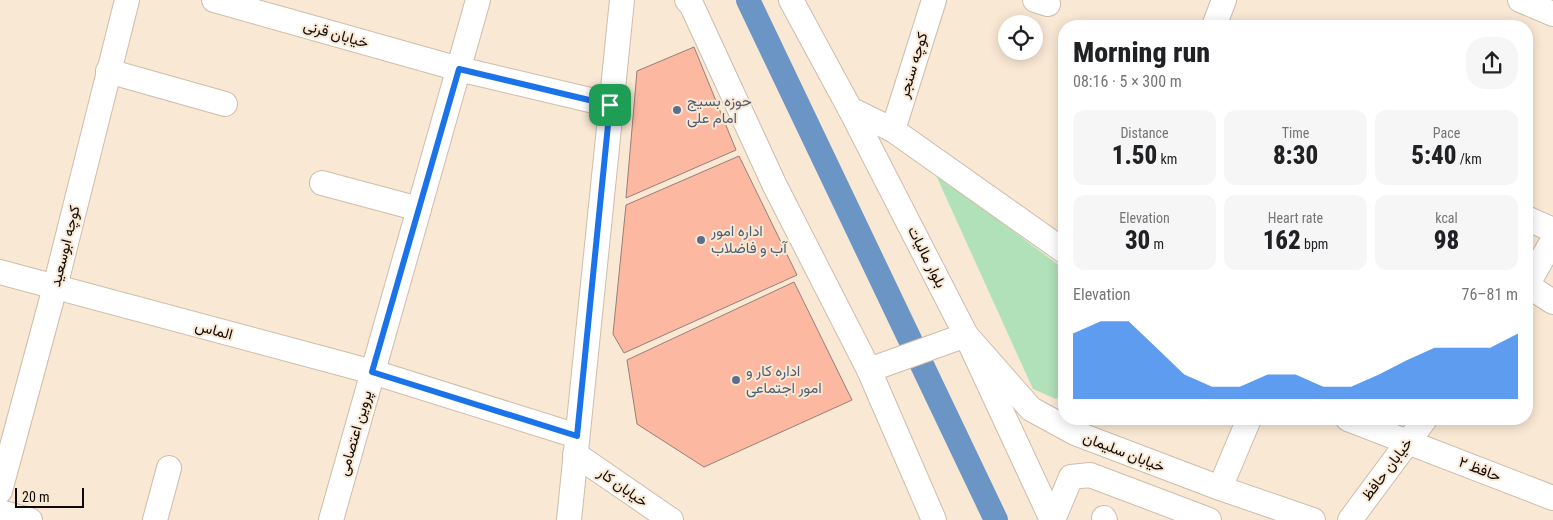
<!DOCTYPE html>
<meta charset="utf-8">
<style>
:root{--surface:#fff;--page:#f6f6f6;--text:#202124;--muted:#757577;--accent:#1a73e8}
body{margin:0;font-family:"Roboto Condensed",Vazirmatn,sans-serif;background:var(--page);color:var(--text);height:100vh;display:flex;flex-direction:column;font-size:19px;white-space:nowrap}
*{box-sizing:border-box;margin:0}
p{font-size:16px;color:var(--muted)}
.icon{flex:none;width:28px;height:28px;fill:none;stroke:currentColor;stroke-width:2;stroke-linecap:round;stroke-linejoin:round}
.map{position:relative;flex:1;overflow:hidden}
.details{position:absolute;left:1058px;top:20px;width:475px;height:405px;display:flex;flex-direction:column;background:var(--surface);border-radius:20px;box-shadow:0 2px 12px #0003}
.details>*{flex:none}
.tools{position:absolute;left:998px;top:15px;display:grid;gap:10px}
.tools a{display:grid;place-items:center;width:45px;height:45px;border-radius:50%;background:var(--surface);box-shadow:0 2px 12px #0003;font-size:25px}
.scale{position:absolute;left:15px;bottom:12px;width:69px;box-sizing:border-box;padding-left:5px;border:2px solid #100a05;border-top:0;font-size:14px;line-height:18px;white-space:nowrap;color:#100a05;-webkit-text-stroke:4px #f9e8d4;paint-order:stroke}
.pin{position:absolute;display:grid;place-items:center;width:42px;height:42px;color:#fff;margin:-21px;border-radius:10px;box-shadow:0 2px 8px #0006}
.round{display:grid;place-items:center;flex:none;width:52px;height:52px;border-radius:20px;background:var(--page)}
.overview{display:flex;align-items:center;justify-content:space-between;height:85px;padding:0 15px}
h1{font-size:28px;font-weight:800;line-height:38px}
.stats{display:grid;grid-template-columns:repeat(3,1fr);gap:8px;height:85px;padding:5px 15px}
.stats div{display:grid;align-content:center;border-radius:12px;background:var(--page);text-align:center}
.stats b{font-size:25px;font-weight:800}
.stats small{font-size:14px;font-weight:400}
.stats p{font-size:14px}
.chart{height:140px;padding:10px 15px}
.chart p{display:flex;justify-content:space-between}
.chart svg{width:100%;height:90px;margin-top:5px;fill:var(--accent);opacity:.7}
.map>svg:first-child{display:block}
.green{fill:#b0e1b9}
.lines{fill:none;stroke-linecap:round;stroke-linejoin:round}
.canal{stroke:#6a95c5;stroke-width:24}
.building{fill:#fdb8a1;stroke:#977f77}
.minor-casing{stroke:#cebdaa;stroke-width:26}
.minor{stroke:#fff;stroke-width:24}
.route-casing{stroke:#fff;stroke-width:10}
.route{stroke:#1a73e8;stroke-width:6}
.service-dot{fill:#5c6f8a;stroke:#f9e8d4;stroke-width:2}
.labels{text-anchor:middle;stroke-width:4;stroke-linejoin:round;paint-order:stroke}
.street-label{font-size:15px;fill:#100a05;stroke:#f9e8d4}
.service-label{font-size:15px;fill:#4e5e75;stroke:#f9e8d4;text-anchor:start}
</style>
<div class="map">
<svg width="1553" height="520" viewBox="0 0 1553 520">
<rect width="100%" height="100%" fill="#f9e8d4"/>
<path class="green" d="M935 173 1064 269V392L1056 399 1033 389Z"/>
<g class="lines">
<path class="canal" d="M748 0 996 520"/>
</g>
<g class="building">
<path d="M694 47 736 150 626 198 637 71Z"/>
<path d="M739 156 797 275 624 353 613 334 626 205Z"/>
<path d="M794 282 852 400 704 467 637 424 627 360Z"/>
</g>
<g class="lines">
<defs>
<g id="minor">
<path d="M214 0 459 69 611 105"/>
<path d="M687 0 692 6 775 186 869 370 934 520"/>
<path d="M791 0 850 109 966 335 1052 520"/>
<path d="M1035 0 1048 4"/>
<path d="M1520 0 1553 14"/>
<path d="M1214 26 1224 0"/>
<path d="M108 71 225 104"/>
<path d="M850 109 893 130 1064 251"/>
<path d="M893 130 934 0"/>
<path d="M322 183 419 209"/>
<path d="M1526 218 1553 230"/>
<path d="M0 272 373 372 577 436"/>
<path d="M1527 285 1553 302"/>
<path d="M1526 287 1553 240"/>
<path d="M869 370 966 335 1031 409 1075 433 1220 488 1313 520"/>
<path d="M1348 419 1553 498"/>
<path d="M575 454 671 520"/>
<path d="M1220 488 1249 419"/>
<path d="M0 491 55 287 127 0"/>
<path d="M0 512 30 520"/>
<path d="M1104 518 1105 520"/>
<path d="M155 520 169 468"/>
<path d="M331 520 478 0"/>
<path d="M569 520 622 0"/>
<path d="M1053 520 1071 477 1090 475 1209 520"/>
<path d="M1350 520 1425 419"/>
</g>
</defs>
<use href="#minor" class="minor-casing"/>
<use href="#minor" class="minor"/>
</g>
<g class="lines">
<defs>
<path id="route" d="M459 69 610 105 577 436 372 372Z"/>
</defs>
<use href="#route" class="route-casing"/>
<use href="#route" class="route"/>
</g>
<g class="service-dot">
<circle cx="677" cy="110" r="5"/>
<circle cx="701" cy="240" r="5"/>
<circle cx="736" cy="380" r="5"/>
</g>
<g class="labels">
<g class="street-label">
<text transform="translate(336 34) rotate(16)" y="5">خیابان قرنی</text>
<text transform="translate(913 65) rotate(-73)" y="5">کوچه سنجر</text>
<text transform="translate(65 246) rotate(-76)" y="5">کوچه ابوسعید</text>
<text transform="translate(927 257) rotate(63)" y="5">بلوار مالیات</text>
<text transform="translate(214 330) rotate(15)" y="5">الماس</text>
<text transform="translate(355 433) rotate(-74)" y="5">پروین اعتصامی</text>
<text transform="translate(1124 452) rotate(21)" y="5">خیابان سلیمان</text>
<text transform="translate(1387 469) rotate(-53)" y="5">خیابان حافظ</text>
<text transform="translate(1480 469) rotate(21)" y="5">حافظ ۲</text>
<text transform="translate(623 487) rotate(35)" y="5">خیابان کار</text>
</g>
<g class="service-label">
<text x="687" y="106">حوزه بسیج<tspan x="687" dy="17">امام علی</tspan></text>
<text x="711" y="236">اداره امور<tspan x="711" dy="17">آب و فاضلاب</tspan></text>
<text x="746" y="376">اداره کار و<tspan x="746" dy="17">امور اجتماعی</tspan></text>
</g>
</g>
</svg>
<div class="tools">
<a><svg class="icon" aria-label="locate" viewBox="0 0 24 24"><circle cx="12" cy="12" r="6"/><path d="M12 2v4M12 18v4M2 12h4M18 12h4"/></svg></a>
</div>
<div class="scale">20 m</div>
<div class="pin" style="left:610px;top:105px;background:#1e9e55"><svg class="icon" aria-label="arrive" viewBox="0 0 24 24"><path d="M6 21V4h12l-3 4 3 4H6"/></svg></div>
<section class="details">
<div class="overview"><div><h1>Morning run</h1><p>08:16 · 5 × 300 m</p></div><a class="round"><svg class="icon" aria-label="share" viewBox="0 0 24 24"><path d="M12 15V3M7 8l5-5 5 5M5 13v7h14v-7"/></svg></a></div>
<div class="stats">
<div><p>Distance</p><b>1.50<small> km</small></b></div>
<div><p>Time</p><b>8:30</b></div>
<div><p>Pace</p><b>5:40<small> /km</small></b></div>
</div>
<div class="stats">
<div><p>Elevation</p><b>30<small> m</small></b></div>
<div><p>Heart rate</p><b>162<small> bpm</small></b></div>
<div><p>kcal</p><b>98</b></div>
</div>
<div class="chart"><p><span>Elevation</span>76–81 m</p>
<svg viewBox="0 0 160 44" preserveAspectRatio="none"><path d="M0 44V12L10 6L20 6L30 19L40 32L50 38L60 38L70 32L80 32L90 38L100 38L110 32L120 25L130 19L140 19L150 19L160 12V44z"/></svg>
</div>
</section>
</div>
